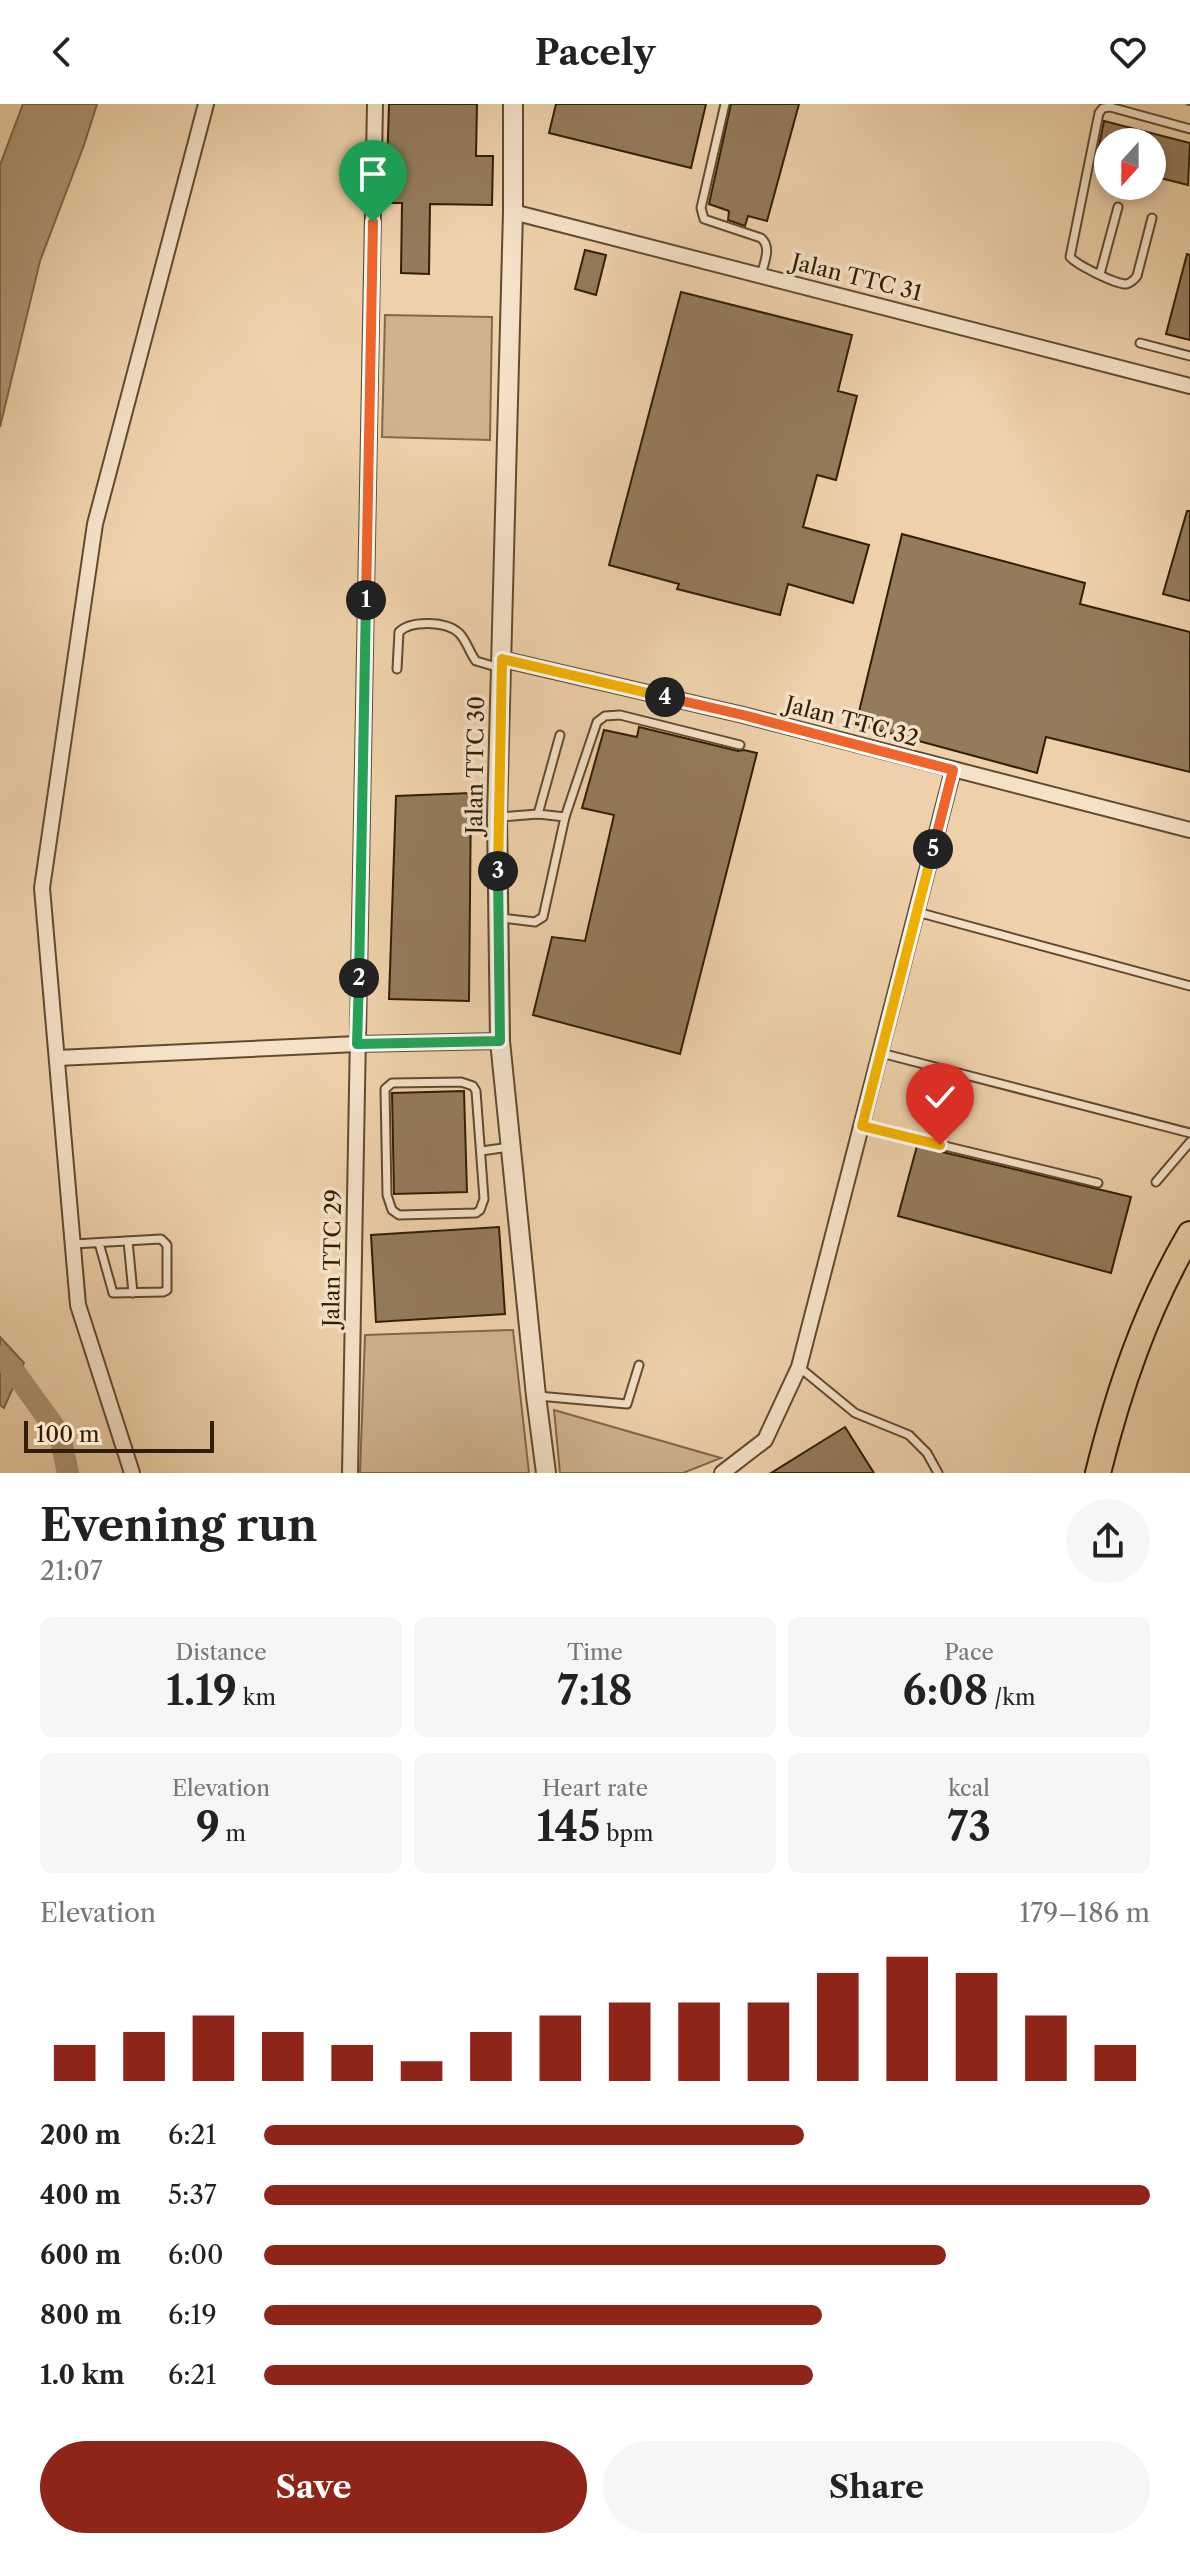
<!DOCTYPE html>
<meta charset="utf-8">
<style>
:root{--surface:#fff;--page:#f6f6f6;--text:#222;--muted:#767676;--accent:#8f2418}
body{margin:0;font-family:"Libre Caslon Text",serif;background:var(--page);color:var(--text);height:100vh;display:flex;flex-direction:column;font-size:30px;white-space:nowrap}
*{box-sizing:border-box;margin:0}
p{font-size:26px;color:var(--muted)}
.icon{flex:none;width:44px;height:44px;fill:none;stroke:currentColor;stroke-width:2;stroke-linecap:round;stroke-linejoin:round}
.map{position:relative;height:1369px;overflow:hidden}
.details{display:flex;flex-direction:column;background:var(--surface);flex:1}
.details>*{flex:none}
.needle{width:52px;rotate:201deg}
.tools{position:absolute;left:1094px;top:24px;display:grid;gap:16px}
.tools a{display:grid;place-items:center;width:72px;height:72px;border-radius:50%;background:var(--surface);box-shadow:0 4px 12px #0003;font-size:40px}
.scale{position:absolute;left:24px;bottom:20px;width:190px;box-sizing:border-box;padding-left:8px;border:4px solid #311e05;border-top:0;font-size:22px;line-height:28px;white-space:nowrap;color:#311e05;-webkit-text-stroke:6px #f4e1c8;paint-order:stroke}
.pin{position:absolute;display:grid;place-items:center;width:68px;height:68px;color:#fff;margin:-82px -34px;border-radius:50% 50% 50% 0;rotate:-45deg;box-shadow:0 0 8px #0007}
.pin .icon{rotate:45deg}
.km{position:absolute;width:40px;height:40px;margin:-20px;border-radius:50%;background:#222;color:#fff;font-size:22px;line-height:40px;text-align:center}
.round{display:grid;place-items:center;flex:none;width:84px;height:84px;border-radius:42px;background:var(--page)}
.head{display:flex;align-items:center;justify-content:space-between;height:136px;padding:0 40px}
h1{font-size:44px;font-weight:800;line-height:60px}
.figures{display:grid;grid-template-columns:repeat(3,1fr);gap:12px;height:136px;padding:8px 40px}
.figures div{display:grid;align-content:center;border-radius:12px;background:var(--page);text-align:center}
.figures b{font-size:40px;font-weight:800}
.figures small{font-size:22px;font-weight:400}
.figures p{font-size:22px}
.chart{height:224px;padding:16px 40px}
.chart p{display:flex;justify-content:space-between}
.chart svg{width:100%;height:144px;margin-top:8px;stroke:var(--accent);stroke-width:6}
.primary-button{display:flex;gap:16px;margin-top:auto;padding:16px 40px}
.primary-button a{flex:1;height:92px;border-radius:48px;background:var(--accent);color:#fff;font-size:32px;font-weight:800;line-height:92px;text-align:center}
.primary-button a+a{background:var(--page);color:var(--text)}
ul{padding:0 40px;list-style:none;font-size:26px}
li{display:grid;grid-template-columns:128px 96px 1fr;align-items:center;height:60px}
li i{height:20px;border-radius:10px;background:var(--accent)}
header{display:flex;justify-content:space-between;align-items:center;height:104px;padding:0 40px;background:var(--surface);font-size:36px;font-weight:800}
.map>svg:first-child{display:block}
.green{fill:#ceb38e;stroke:#80684a;stroke-width:2}
.water{fill:#ae9472;stroke:#7c6546;stroke-width:2}
.lines{fill:none;stroke-linecap:round;stroke-linejoin:round}
.stream{stroke:#7c6546;stroke-width:4}
.river{stroke:#ae9472;stroke-width:22}
.building{fill:#937b5b;stroke:#311e05;stroke-width:2}
.service-casing{stroke:#604b2e;stroke-width:11}
.minor-casing{stroke:#604b2e;stroke-width:18}
.tertiary-casing{stroke:#604b2e;stroke-width:22}
.primary-casing{stroke:#311e05;stroke-width:28}
.service{stroke:#f4e1c8;stroke-width:7}
.minor{stroke:#f4e1c8;stroke-width:14}
.tertiary{stroke:#f4e1c8;stroke-width:18}
.primary{stroke:#eed1aa;stroke-width:24}
.split-1-casing{stroke:#fff;stroke-width:16}
.split-2-casing{stroke:#fff;stroke-width:16}
.split-3-casing{stroke:#fff;stroke-width:16}
.split-4-casing{stroke:#fff;stroke-width:16}
.split-5-casing{stroke:#fff;stroke-width:16}
.split-6-casing{stroke:#fff;stroke-width:16}
.split-1{stroke:#f0652b;stroke-width:10}
.split-2{stroke:#22a559;stroke-width:10}
.split-3{stroke:#22a559;stroke-width:10}
.split-4{stroke:#f5b400;stroke-width:10}
.split-5{stroke:#f0652b;stroke-width:10}
.split-6{stroke:#f5b400;stroke-width:10}
.labels{text-anchor:middle;stroke-width:7;stroke-linejoin:round;paint-order:stroke}
.street-label{font-size:22px;fill:#311e05;stroke:#f4e1c8}
</style>
<header><svg class="icon" aria-label="back" viewBox="0 0 24 24"><path d="M15 5l-7 7 7 7"/></svg>Pacely<svg class="icon" aria-label="heart" viewBox="0 0 24 24"><path d="M12 20l-8-8c-3-5 5-10 8-4 3-6 11-1 8 4z"/></svg></header>
<div class="map">
<svg width="1190" height="1369" viewBox="0 0 1190 1369">
<rect width="100%" height="100%" fill="#eed1aa"/>
<filter id="stains"><feTurbulence type="fractalNoise" baseFrequency=".0025" numOctaves="4"/><feColorMatrix values="0 0 0 0 .2 0 0 0 0 .09 0 0 0 0 .02 0 0 0 .5 -.17"/></filter>
<radialGradient id="worn" r=".72"><stop offset=".6" stop-color="#630" stop-opacity="0"/><stop offset="1" stop-color="#630" stop-opacity=".3"/></radialGradient>
<g class="green">
<path d="M385 211 492 213 490 336 382 333Z"/>
<path d="M513 1226 529 1369H360L365 1231Z"/>
<path d="M554 1306 721 1354 683 1369H560Z"/>
</g>
<g class="water">
<path d="M23 0H97L84 41 40 157 0 323V61Z"/>
<path d="M0 1233 24 1259 4 1304 0 1301Z"/>
</g>
<g class="lines">
<path class="stream" d="M1188 0H1190"/>
<path class="river" d="M0 1252 16 1270 60 1331 68 1369"/>
</g>
<g class="building">
<path d="M389 0H477L476 52H493L492 101 430 100 429 170 401 169 402 99H386Z"/>
<path d="M556 0H706L691 64 549 29Z"/>
<path d="M731 0H799L767 117 748 112 745 122 728 116 729 107 709 100Z"/>
<path d="M1104 17 1190 39 1188 81 1152 72V38H1108V60L1096 57Z"/>
<path d="M585 146 606 151 596 191 575 185Z"/>
<path d="M1187 150 1190 151V236L1166 230Z"/>
<path d="M681 188 852 231 838 287 857 292 836 376 817 371 803 423 869 441 853 499 788 480 780 511 677 485 679 480 609 461Z"/>
<path d="M1187 407H1190V497L1163 490Z"/>
<path d="M902 430 1085 479 1080 500 1190 528V668L1046 633 1037 669 856 620Z"/>
<path d="M639 623 738 647 744 646 757 649 680 950 533 911 552 833 585 837 614 711 582 704 604 626 637 633Z"/>
<path d="M471 689 469 897 389 895 396 692Z"/>
<path d="M464 987 467 1088 394 1090 392 989Z"/>
<path d="M917 1042 1131 1093 1111 1169 898 1112Z"/>
<path d="M499 1123 505 1210 376 1218 371 1131Z"/>
<path d="M845 1323 874 1369H771Z"/>
</g>
<g class="lines">
<defs>
<g id="service">
<path d="M725 0 701 104 704 115 761 134C772 143 764 159 761 171"/>
<path d="M1152 114 1137 172C1134 176 1131 179 1126 180 1115 180 1077 161 1070 153L1099 9 1103 4 1110 3 1190 25"/>
<path d="M1100 170 1118 103"/>
<path d="M1140 239 1190 252"/>
<path d="M397 565 399 528C411 516 446 517 459 529 467 537 469 548 476 557L500 564"/>
<path d="M538 710 560 631"/>
<path d="M500 713 538 710 565 713 543 813 535 818 501 814"/>
<path d="M565 713 597 618 605 612 620 611 740 641"/>
<path d="M917 808 1190 882"/>
<path d="M881 949 1190 1029"/>
<path d="M461 978 473 982 476 987 484 1095 480 1106 476 1109 399 1111 392 1106 387 1091 385 985 392 979Z"/>
<path d="M862 1022 1098 1079"/>
<path d="M481 1047 510 1043"/>
<path d="M1156 1078 1190 1038"/>
<path d="M128 1137 133 1189"/>
<path d="M73 1140 161 1135 167 1141V1186L163 1188 113 1189 99 1139"/>
<path d="M799 1263 855 1309 909 1331 927 1349 938 1369"/>
<path d="M538 1292 627 1300 639 1261"/>
</g>
<g id="minor">
<path d="M513 108 1190 282"/>
<path d="M502 555 743 611 1190 726"/>
<path d="M57 954 357 940 500 937"/>
<path d="M132 1369 78 1201 42 784 95 420 206 0"/>
<path d="M350 1369 375 0"/>
<path d="M722 1369 765 1336 799 1263 953 666"/>
</g>
<path id="tertiary" d="M513 0V108L497 713 500 937 536 1292 546 1369"/>
<path id="primary" d="M1098 1369C1119 1285 1146 1205 1190 1130"/>
</defs>
<use href="#service" class="service-casing"/>
<use href="#minor" class="minor-casing"/>
<use href="#tertiary" class="tertiary-casing"/>
<use href="#primary" class="primary-casing"/>
<use href="#service" class="service"/>
<use href="#minor" class="minor"/>
<use href="#tertiary" class="tertiary"/>
<use href="#primary" class="primary"/>
</g>
<g class="lines">
<defs>
<path id="split-1" d="M366 496 373 118"/>
<path id="split-2" d="M359 874 366 496"/>
<path id="split-3" d="M359 874 357 940 500 937 498 767"/>
<path id="split-4" d="M498 767 502 555 665 593"/>
<path id="split-5" d="M665 593 743 611 953 666 933 745"/>
<path id="split-6" d="M933 745 862 1022 940 1041"/>
</defs>
<use href="#split-1" class="split-1-casing"/>
<use href="#split-2" class="split-2-casing"/>
<use href="#split-3" class="split-3-casing"/>
<use href="#split-4" class="split-4-casing"/>
<use href="#split-5" class="split-5-casing"/>
<use href="#split-6" class="split-6-casing"/>
<use href="#split-1" class="split-1"/>
<use href="#split-2" class="split-2"/>
<use href="#split-3" class="split-3"/>
<use href="#split-4" class="split-4"/>
<use href="#split-5" class="split-5"/>
<use href="#split-6" class="split-6"/>
</g>
<g class="labels">
<g class="street-label">
<text transform="translate(857 173) rotate(14)" y="8">Jalan TTC 31</text>
<text transform="translate(852 617) rotate(15)" y="8">Jalan TTC 32</text>
<text transform="translate(475 661) rotate(-89)" y="8">Jalan TTC 30</text>
<text transform="translate(332 1154) rotate(-89)" y="8">Jalan TTC 29</text>
</g>
</g>
<rect width="100%" height="100%" filter="url(#stains)"/>
<rect width="100%" height="100%" fill="url(#worn)"/>
</svg>
<div class="tools">
<a><svg class="needle" viewBox="-14 -14 28 28"><path d="M0-13l5 13h-10z" fill="#e53935"/><path d="M0 13l5-13h-10z" fill="#767676"/></svg></a>
</div>
<div class="scale">100 m</div>
<div class="pin" style="left:373px;top:118px;background:#1e9e55"><svg class="icon" aria-label="arrive" viewBox="0 0 24 24"><path d="M6 21V4h12l-3 4 3 4H6"/></svg></div>
<div class="pin" style="left:940px;top:1041px;background:#d93025"><svg class="icon" aria-label="check" viewBox="0 0 24 24"><path d="M5 12l5 5 9-10"/></svg></div>
<b class="km" style="left:366px;top:496px">1</b>
<b class="km" style="left:359px;top:874px">2</b>
<b class="km" style="left:498px;top:767px">3</b>
<b class="km" style="left:665px;top:593px">4</b>
<b class="km" style="left:933px;top:745px">5</b>
</div>
<section class="details">
<div class="head"><div><h1>Evening run</h1><p>21:07</p></div><a class="round"><svg class="icon" aria-label="share" viewBox="0 0 24 24"><path d="M12 15V3M7 8l5-5 5 5M5 13v7h14v-7"/></svg></a></div>
<div class="figures">
<div><p>Distance</p><b>1.19<small> km</small></b></div>
<div><p>Time</p><b>7:18</b></div>
<div><p>Pace</p><b>6:08<small> /km</small></b></div>
</div>
<div class="figures">
<div><p>Elevation</p><b>9<small> m</small></b></div>
<div><p>Heart rate</p><b>145<small> bpm</small></b></div>
<div><p>kcal</p><b>73</b></div>
</div>
<div class="chart"><p><span>Elevation</span>179–186 m</p>
<svg viewBox="0 0 160 44" preserveAspectRatio="none"><path d="M5 44V33M15 44V29M25 44V24M35 44V29M45 44V33M55 44V38M65 44V29M75 44V24M85 44V20M95 44V20M105 44V20M115 44V11M125 44V6M135 44V11M145 44V24M155 44V33"/></svg>
</div>
<ul>
<li><b>200 m</b>6:21<i style="width:61%"></i></li>
<li><b>400 m</b>5:37<i style="width:100%"></i></li>
<li><b>600 m</b>6:00<i style="width:77%"></i></li>
<li><b>800 m</b>6:19<i style="width:63%"></i></li>
<li><b>1.0 km</b>6:21<i style="width:62%"></i></li>
</ul>
<div class="primary-button"><a>Save</a><a>Share</a></div>
</section>
